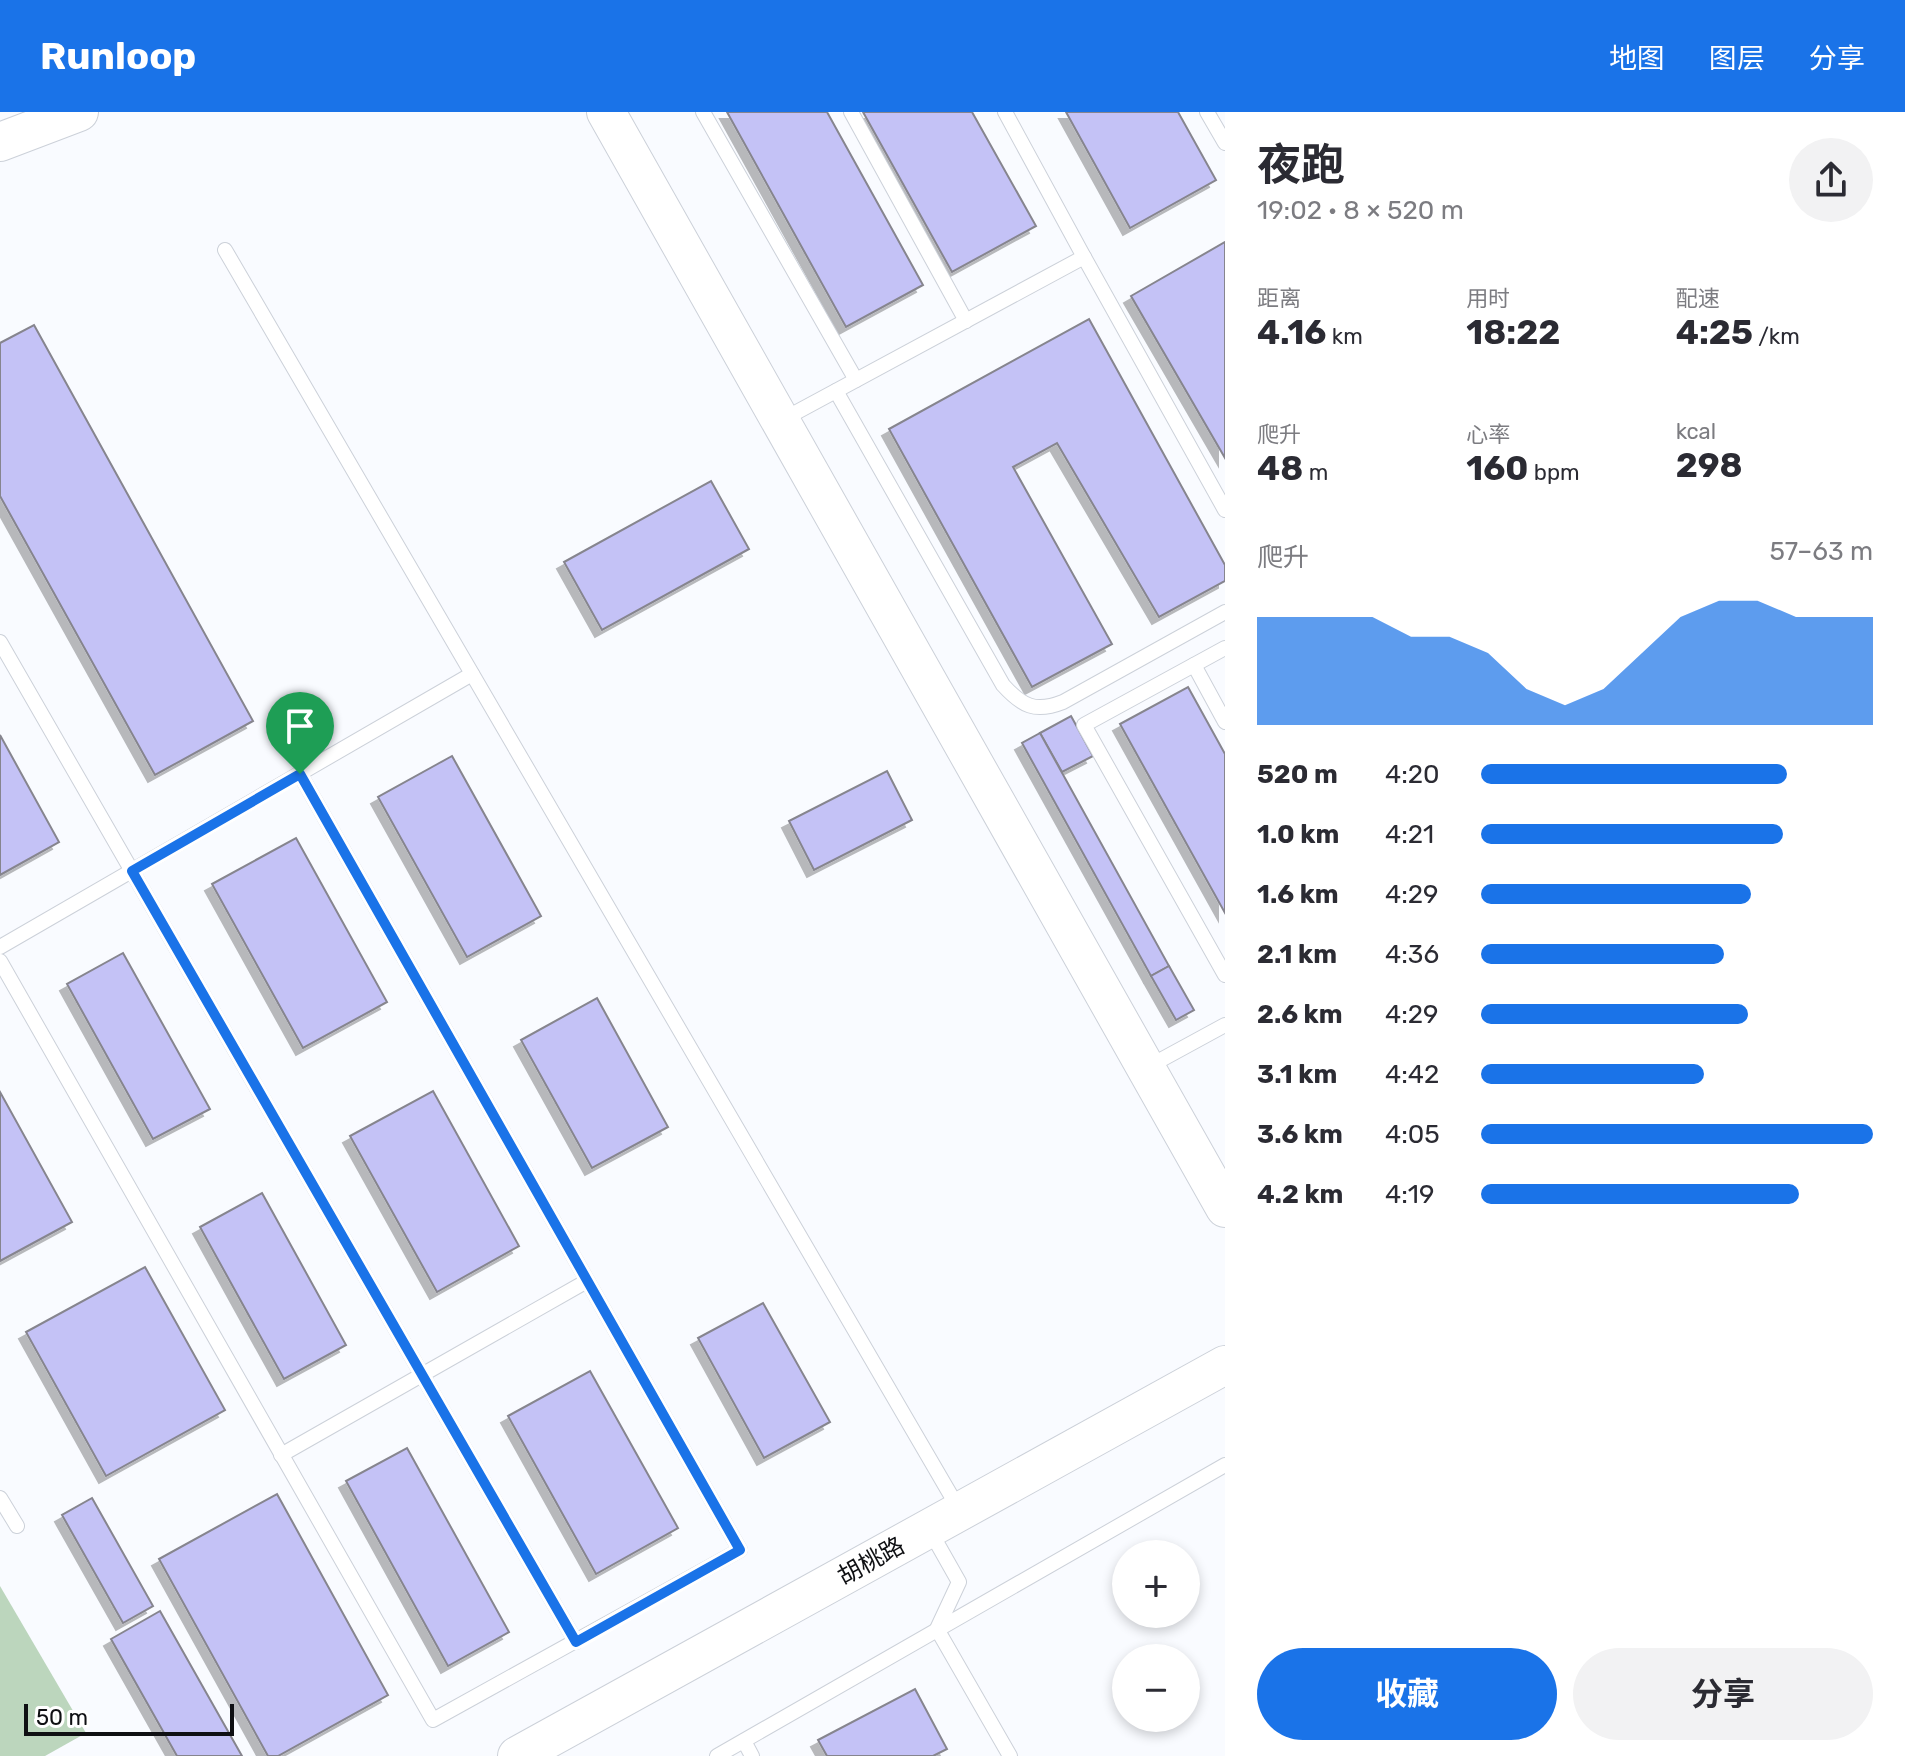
<!DOCTYPE html>
<html lang="zh">
<meta charset="utf-8">
<style>
:root{--surface:#fff;--page:#f2f2f3;--text:#2b2b33;--muted:#7c7c81;--accent:#1a73e8}
body{margin:0;font-family:Rubik,"Noto Sans SC",sans-serif;background:var(--page);color:var(--text);height:100vh;display:flex;flex-direction:column;font-size:30px;white-space:nowrap}
*{box-sizing:border-box;margin:0}
p{font-size:26px;color:var(--muted)}
.icon{flex:none;width:44px;height:44px;fill:none;stroke:currentColor;stroke-width:2;stroke-linecap:round;stroke-linejoin:round}
.map{position:relative;flex:1;overflow:hidden}
.side{display:flex;flex-direction:column;background:var(--surface);width:680px}
.side>*{flex:none}
.tools{position:absolute;left:1112px;top:1428px;display:grid;gap:16px}
.tools a{display:grid;place-items:center;width:88px;height:88px;border-radius:50%;background:var(--surface);box-shadow:0 4px 12px #0003;font-size:40px}
.scale{position:absolute;left:24px;bottom:20px;width:210px;box-sizing:border-box;padding-left:8px;border:4px solid #0f1013;border-top:0;font-size:22px;line-height:28px;white-space:nowrap;color:#0f1013;-webkit-text-stroke:6px #fff;paint-order:stroke}
.pin{position:absolute;display:grid;place-items:center;width:68px;height:68px;color:#fff;margin:-82px -34px;border-radius:50% 50% 50% 0;rotate:-45deg;box-shadow:0 0 8px #0007}
.pin .icon{rotate:45deg}
.round{display:grid;place-items:center;flex:none;width:84px;height:84px;border-radius:42px;background:var(--page)}
.headline{display:flex;align-items:center;justify-content:space-between;height:136px;padding:0 32px}
h1{font-size:44px;font-weight:700;line-height:60px}
.figures{display:grid;grid-template-columns:repeat(3,1fr);gap:12px;height:136px;padding:8px 32px}
.figures div{display:grid;align-content:center}
.figures b{font-size:34px;font-weight:700}
.figures small{font-size:22px;font-weight:400}
.figures p{font-size:22px}
.chart{height:224px;padding:16px 32px}
.chart p{display:flex;justify-content:space-between}
.chart svg{width:100%;height:144px;margin-top:8px;fill:var(--accent);opacity:.7}
.button{display:flex;gap:16px;margin-top:auto;padding:16px 32px}
.button a{flex:1;height:92px;border-radius:48px;background:var(--accent);color:#fff;font-size:32px;font-weight:700;line-height:92px;text-align:center}
.button a+a{background:var(--page);color:var(--text)}
ul{padding:0 32px;list-style:none;font-size:26px}
li{display:grid;grid-template-columns:128px 96px 1fr;align-items:center;height:60px}
li i{height:20px;border-radius:10px;background:var(--accent)}
header{display:flex;align-items:center;gap:48px;box-sizing:border-box;height:112px;padding:0 40px;background:var(--accent);color:#fff}
header strong{font-size:38px}
nav{display:flex;gap:44px;margin-inline-start:auto;font-size:28px}
main{display:flex;flex:1;min-height:0}
.map>svg:first-child{display:block}
.green{fill:#bcd6bd}
.building{fill:#c4c2f6;stroke:#86858e;stroke-width:2;filter:url(#shadow)}
.lines{fill:none;stroke-linecap:round;stroke-linejoin:round}
.lane-casing{stroke:#ccd1d9;stroke-width:16}
.secondary-casing{stroke:#ccd1d9;stroke-width:40}
.lane{stroke:#fff;stroke-width:14}
.secondary{stroke:#fff;stroke-width:38}
.route-casing{stroke:#fff;stroke-width:16}
.route{stroke:#1a73e8;stroke-width:10}
.labels{text-anchor:middle;stroke-width:8;stroke-linejoin:round;paint-order:stroke}
.street-label{font-size:24px;fill:#0f1013;stroke:#fff}
</style>
<header>
<strong>Runloop</strong>
<nav><a>地图</a><a>图层</a><a>分享</a></nav>
</header>
<main>
<div class="map">
<svg width="1225" height="1644" viewBox="0 0 1225 1644">
<defs>
<filter id="shadow"><feDropShadow dx="-7" dy="7" stdDeviation="0" flood-color="#0004"/></filter>
</defs>
<rect width="100%" height="100%" fill="#f9fbff"/>
<path class="green" d="M0 1474 86 1621 45 1644H0Z"/>
<g class="building">
<path d="M727 0H827L923 173 846 215Z"/>
<path d="M863 0H972L1036 114 952 160Z"/>
<path d="M1066 0H1178L1216 68 1130 116Z"/>
<path d="M1225 130V346L1131 184Z"/>
<path d="M1089 207 1225 453V469L1159 505 1057 331 1013 355 1112 532 1032 575 889 317Z"/>
<path d="M34 213 253 609 155 663 0 384V231Z"/>
<path d="M711 369 749 437 602 518 564 450Z"/>
<path d="M1188 575 1225 642V801L1120 612Z"/>
<path d="M1071 604 1093 644 1062 660 1040 621Z"/>
<path d="M1040 621 1169 854 1151 864 1022 631Z"/>
<path d="M0 623 59 730 0 763Z"/>
<path d="M452 644 541 804 467 845 378 685Z"/>
<path d="M887 659 912 708 814 758 789 709Z"/>
<path d="M296 726 387 890 303 936 212 772Z"/>
<path d="M123 841 210 997 153 1027 67 872Z"/>
<path d="M1169 854 1194 898 1176 908 1151 864Z"/>
<path d="M597 886 668 1015 592 1056 521 928Z"/>
<path d="M433 979 519 1134 437 1180 350 1024Z"/>
<path d="M0 980 72 1110 0 1149Z"/>
<path d="M262 1081 346 1233 284 1267 200 1115Z"/>
<path d="M145 1155 225 1298 106 1364 26 1220Z"/>
<path d="M763 1191 830 1310 764 1346 698 1226Z"/>
<path d="M590 1259 678 1416 596 1462 508 1304Z"/>
<path d="M407 1336 509 1520 448 1554 346 1369Z"/>
<path d="M277 1382 388 1583 278 1644H268L159 1447Z"/>
<path d="M92 1386 153 1494 123 1511 62 1403Z"/>
<path d="M160 1499 242 1644H177L111 1527Z"/>
<path d="M915 1577 947 1637 933 1644H827L818 1628Z"/>
</g>
<g class="lines">
<defs>
<g id="lane">
<path d="M703 0 856 268"/>
<path d="M851 0 966 209"/>
<path d="M1207 0 1225 31"/>
<path d="M225 138 960 1399"/>
<path d="M1084 145 1225 398"/>
<path d="M836 279 1003 573C1022 594 1035 601 1063 590L1225 500"/>
<path d="M782 308 1084 145 1005 0"/>
<path d="M0 530 576 1530"/>
<path d="M1225 536 1084 613 1225 863"/>
<path d="M1194 553 1225 610"/>
<path d="M0 835 472 562"/>
<path d="M0 849 433 1608 740 1438 300 662"/>
<path d="M1146 956 1225 913"/>
<path d="M281 1343 587 1169"/>
<path d="M0 1386 17 1414"/>
<path d="M929 1417 959 1470 937 1517 1010 1644"/>
<path d="M744 1629 752 1644"/>
<path d="M717 1644 1225 1353"/>
</g>
<g id="secondary">
<path d="M606 0 1225 1096"/>
<path d="M0 30 79 0"/>
<path d="M517 1644 1225 1253"/>
</g>
</defs>
<use href="#lane" class="lane-casing"/>
<use href="#secondary" class="secondary-casing"/>
<use href="#lane" class="lane"/>
<use href="#secondary" class="secondary"/>
</g>
<g class="lines">
<defs>
<path id="route" d="M300 662 740 1438 576 1530 132 759Z"/>
</defs>
<use href="#route" class="route-casing"/>
<use href="#route" class="route"/>
</g>
<g class="labels">
<g class="street-label">
<text transform="translate(871 1449) rotate(-29)" y="8">胡桃路</text>
</g>
</g>
</svg>
<div class="tools">
<a>+</a>
<a>−</a>
</div>
<div class="scale">50 m</div>
<div class="pin" style="left:300px;top:662px;background:#1e9e55"><svg class="icon" aria-label="arrive" viewBox="0 0 24 24"><path d="M6 21V4h12l-3 4 3 4H6"/></svg></div>
</div>
<section class="side">
<div class="headline"><div><h1>夜跑</h1><p>19:02 · 8 × 520 m</p></div><a class="round"><svg class="icon" aria-label="share" viewBox="0 0 24 24"><path d="M12 15V3M7 8l5-5 5 5M5 13v7h14v-7"/></svg></a></div>
<div class="figures">
<div><p>距离</p><b>4.16<small> km</small></b></div>
<div><p>用时</p><b>18:22</b></div>
<div><p>配速</p><b>4:25<small> /km</small></b></div>
</div>
<div class="figures">
<div><p>爬升</p><b>48<small> m</small></b></div>
<div><p>心率</p><b>160<small> bpm</small></b></div>
<div><p>kcal</p><b>298</b></div>
</div>
<div class="chart"><p><span>爬升</span>57–63 m</p>
<svg viewBox="0 0 160 44" preserveAspectRatio="none"><path d="M0 44V11L10 11L20 11L30 11L40 17L50 17L60 22L70 33L80 38L90 33L100 22L110 11L120 6L130 6L140 11L150 11L160 11V44z"/></svg>
</div>
<ul>
<li><b>520 m</b>4:20<i style="width:78%"></i></li>
<li><b>1.0 km</b>4:21<i style="width:77%"></i></li>
<li><b>1.6 km</b>4:29<i style="width:69%"></i></li>
<li><b>2.1 km</b>4:36<i style="width:62%"></i></li>
<li><b>2.6 km</b>4:29<i style="width:68%"></i></li>
<li><b>3.1 km</b>4:42<i style="width:57%"></i></li>
<li><b>3.6 km</b>4:05<i style="width:100%"></i></li>
<li><b>4.2 km</b>4:19<i style="width:81%"></i></li>
</ul>
<div class="button"><a>收藏</a><a>分享</a></div>
</section>
</main>
